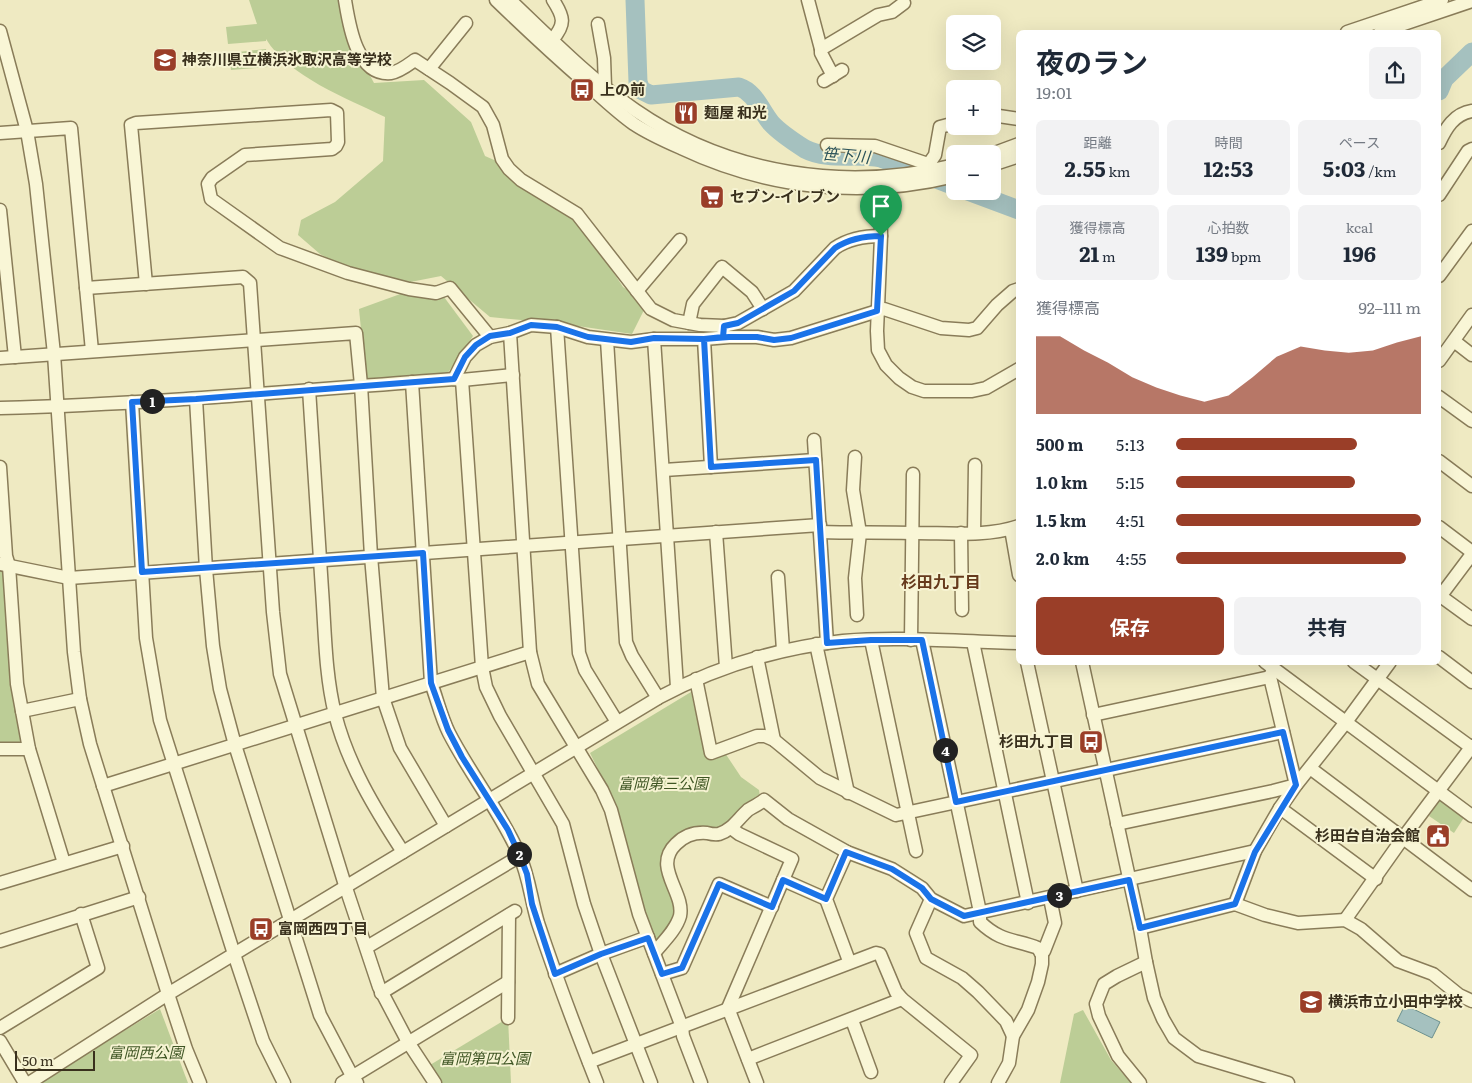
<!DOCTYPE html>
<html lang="ja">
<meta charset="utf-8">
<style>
:root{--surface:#fff;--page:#f2f2f3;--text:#1f2937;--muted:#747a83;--accent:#9a3e28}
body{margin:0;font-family:Literata,"Noto Sans JP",serif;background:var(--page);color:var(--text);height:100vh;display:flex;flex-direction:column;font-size:19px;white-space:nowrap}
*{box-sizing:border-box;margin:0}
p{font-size:16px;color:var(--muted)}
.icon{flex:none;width:28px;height:28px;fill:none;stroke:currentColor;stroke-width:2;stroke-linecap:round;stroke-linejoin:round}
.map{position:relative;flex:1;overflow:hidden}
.side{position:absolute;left:1016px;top:30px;width:425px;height:635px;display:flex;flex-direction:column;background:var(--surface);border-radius:8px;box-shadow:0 5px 20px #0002}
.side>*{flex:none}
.controls{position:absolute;left:946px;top:15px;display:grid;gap:10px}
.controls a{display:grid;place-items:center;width:55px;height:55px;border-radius:8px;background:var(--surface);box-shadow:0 5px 20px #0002;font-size:25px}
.scale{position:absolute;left:15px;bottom:12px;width:80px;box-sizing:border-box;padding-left:5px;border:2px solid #39301d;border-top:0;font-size:14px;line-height:18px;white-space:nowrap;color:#39301d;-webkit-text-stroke:4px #f6f3d2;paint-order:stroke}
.pin{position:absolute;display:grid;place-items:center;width:42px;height:42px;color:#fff;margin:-51px -21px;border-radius:50% 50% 50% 0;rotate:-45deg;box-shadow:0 0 5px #0007}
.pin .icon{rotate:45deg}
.km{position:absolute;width:25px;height:25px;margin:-12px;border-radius:50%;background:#222;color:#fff;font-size:14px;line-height:25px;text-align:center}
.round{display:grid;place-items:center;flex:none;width:52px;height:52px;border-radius:8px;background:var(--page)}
.head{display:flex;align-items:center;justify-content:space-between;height:85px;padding:0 20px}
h1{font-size:28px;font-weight:700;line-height:38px}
.figures{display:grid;grid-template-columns:repeat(3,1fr);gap:8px;height:85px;padding:5px 20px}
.figures div{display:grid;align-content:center;border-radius:8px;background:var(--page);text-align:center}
.figures b{font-size:21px;font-weight:700}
.figures small{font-size:14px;font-weight:400}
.figures p{font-size:14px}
.chart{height:140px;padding:10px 20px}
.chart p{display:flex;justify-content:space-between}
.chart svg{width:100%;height:90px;margin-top:5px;fill:var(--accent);opacity:.7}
.action{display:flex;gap:10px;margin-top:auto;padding:10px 20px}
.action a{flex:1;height:58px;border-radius:8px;background:var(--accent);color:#fff;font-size:20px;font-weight:700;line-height:58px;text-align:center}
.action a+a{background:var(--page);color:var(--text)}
ul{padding:0 20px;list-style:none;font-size:16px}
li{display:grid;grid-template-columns:80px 60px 1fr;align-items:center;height:38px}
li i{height:12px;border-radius:6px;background:var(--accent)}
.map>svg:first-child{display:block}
.green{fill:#bccd96}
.water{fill:#a5c1bf;stroke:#6b908e}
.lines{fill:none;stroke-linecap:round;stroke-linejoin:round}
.river{stroke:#a5c1bf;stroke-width:19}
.minor-casing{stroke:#897c59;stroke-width:15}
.minor{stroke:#f9f6d6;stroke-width:12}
.route-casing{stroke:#fff;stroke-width:10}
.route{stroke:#1a73e8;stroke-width:6}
.labels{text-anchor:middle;stroke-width:4;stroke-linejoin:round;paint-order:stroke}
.poi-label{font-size:15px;font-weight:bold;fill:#39301d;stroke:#f6f3d2;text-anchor:start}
.park-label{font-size:15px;font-style:italic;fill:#3f5624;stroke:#f6f3d2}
.water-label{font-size:16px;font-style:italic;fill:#2c5359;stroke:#f6f3d2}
.neighbourhood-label{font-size:16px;font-weight:bold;fill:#663a1c;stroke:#f6f3d2}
</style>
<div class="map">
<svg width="1472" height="1083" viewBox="0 0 1472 1083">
<rect width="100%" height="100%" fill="#efeac2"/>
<g class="green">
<path d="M249 0H339L343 25 374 83 424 80 471 122 485 156 521 172 588 234 623 287 648 302 632 334 564 324 490 317 441 276 390 286 348 269 320 254 298 235 301 220 335 202 383 161 385 117C347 98 289 77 266 39V41L228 44 226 27 257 24Z"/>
<path d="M266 49 268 67 231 70 229 53Z"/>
<path d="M403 293 444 297 473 336 447 374 366 380 359 309Z"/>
<path d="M0 568 5 569 10 686 25 742 0 743Z"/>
<path d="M691 692 706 758 725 753 741 777 759 790 760 797 717 829 692 828 670 842 676 907 675 920 658 941 653 939 642 910 616 806 590 753Z"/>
<path d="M1441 798 1465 816 1454 833 1429 816Z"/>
<path d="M160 1009 188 1083H38Z"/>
<path d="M1083 1010 1111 1060 1131 1083H1060L1074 1014Z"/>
<path d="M508 1018 511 1083H442L430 1065Z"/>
</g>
<path class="water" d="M1405 1005 1440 1022 1432 1038 1397 1021Z"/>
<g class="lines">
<g class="river">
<path d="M635 0 638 82 641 90 651 95 739 87C755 92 761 111 771 123 780 133 794 142 805 149 828 161 857 153 881 158L955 186"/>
<path d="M1439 91 1444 79 1472 52"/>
<path d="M968 191 1019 210"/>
</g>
<defs>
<g id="minor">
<path d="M345 0C349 24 356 76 391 73 399 72 408 65 415 60L450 83 483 107 493 125 502 159 509 169 521 180 577 214 651 309 673 320 700 325 724 326 723 337"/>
<path d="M496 0C525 28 555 56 585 82 601 97 617 112 634 124 649 134 665 141 681 148 768 189 862 199 955 176"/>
<path d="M510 0C550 38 590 79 635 110 729 175 846 192 955 165"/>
<path d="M808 0 821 49"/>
<path d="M598 24 604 58 605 87"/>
<path d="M0 31 27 131 36 184 54 354 74 652 80 699 90 744 168 994 186 1049 200 1083"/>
<path d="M1347 32 1442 0"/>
<path d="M1380 32 1472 1"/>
<path d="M552 40C566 24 564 17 553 0"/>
<path d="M429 69 466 23"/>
<path d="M833 76 821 53V49L878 15 892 12 904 3"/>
<path d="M824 81 842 70"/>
<path d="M992 115 1019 119"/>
<path d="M0 133 71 128 92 351"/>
<path d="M1439 143C1446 128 1454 114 1472 111"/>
<path d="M827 145 875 146 925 163 935 170"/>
<path d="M992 154 1019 144"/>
<path d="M928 165 935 155 940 127 955 123"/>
<path d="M992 165 1019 156"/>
<path d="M880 182 881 236 877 331 878 350 886 365 899 378 912 387 924 391H972L986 388 1019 369"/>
<path d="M1439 195 1468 151 1472 149"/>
<path d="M0 210 15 357"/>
<path d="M1439 276 1472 231"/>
<path d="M146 284 131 125 136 123 331 110 337 113 338 142 336 146 332 149 245 155 212 178 208 184 211 199 280 248 348 273 409 289 436 293 450 288 490 337"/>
<path d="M86 288 243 277 250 283 273 612 280 674 345 885 379 987 408 1042 435 1083"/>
<path d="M637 291 680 240"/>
<path d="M689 323 693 304 722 267 752 292 763 309"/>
<path d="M724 326 738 323 794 291 835 248C848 239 865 236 881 236"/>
<path d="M557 327 579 653 585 670 617 722"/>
<path d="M510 333 530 652 538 684 602 790 611 810 639 914 682 1027 683 1036 701 1083"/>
<path d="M654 339 677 687"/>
<path d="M704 339 711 467"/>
<path d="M607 340 626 642 632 656 658 698"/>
<path d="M1454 341 1472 355"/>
<path d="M0 358 356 333 361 385 371 556 383 698 400 748 446 826"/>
<path d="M1439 361 1472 315"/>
<path d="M454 379 465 357 476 345 490 337 510 333 531 325 557 327 588 337 631 342 654 339H704L729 337H757L774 340 791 338 884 309 941 328 969 330 977 328 997 305 1013 291 1019 289"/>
<path d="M462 380 482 667 486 687 500 716 563 824 584 904 601 954 651 1083"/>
<path d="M412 382 431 683C437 699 441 717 449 733 470 774 500 811 519 854 529 876 531 900 538 923 556 977 576 1030 597 1083"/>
<path d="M309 389C313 456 318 523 322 590 325 630 325 674 335 714 348 765 375 809 403 852"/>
<path d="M1439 397 1472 421"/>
<path d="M196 399 206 569 213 646 220 689 235 745 320 1015 350 1072 357 1083"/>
<path d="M132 402 146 638 160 720 234 954 263 1041 284 1083"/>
<path d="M0 408C152 404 303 390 454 379L462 380 513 375"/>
<path d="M814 440 827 643"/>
<path d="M855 457 853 490 860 533 855 578 857 615"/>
<path d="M1439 461 1472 486"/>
<path d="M0 467 6 556 9 566 17 684 29 749 64 863"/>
<path d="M664 470 815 460"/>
<path d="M1439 527 1472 552"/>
<path d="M1011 529 1019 575"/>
<path d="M716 532 726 667"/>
<path d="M820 532C852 533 884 532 916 533 949 533 987 537 1019 526"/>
<path d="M961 533 962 610"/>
<path d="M974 533 975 465"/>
<path d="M0 564 69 578 820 525"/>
<path d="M778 577 783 650"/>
<path d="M1439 595 1472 619"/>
<path d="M1439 598 1472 554"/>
<path d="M871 640 916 851"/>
<path d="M911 640 913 474"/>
<path d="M922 640 980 912V922C1001 942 1014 939 1038 948L1042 955V964L1038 982 1028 1010 1013 1036 1009 1063 998 1083"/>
<path d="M973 642 1028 903"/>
<path d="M816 644 848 793"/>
<path d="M757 657 774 740"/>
<path d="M1439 657 1472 682"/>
<path d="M1027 662 1077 891"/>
<path d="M1082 662 1140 928 1146 962 1154 998 1163 1019 1174 1038 1198 1056 1288 1083"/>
<path d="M1265 662 1472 816"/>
<path d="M1354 662 1472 748"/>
<path d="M696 679 711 753 757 736H765L774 740 820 778 896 815 1283 732"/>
<path d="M22 711 80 699"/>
<path d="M1093 715 1270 677"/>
<path d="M0 749H29"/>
<path d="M1310 768 1472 890"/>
<path d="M103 786 530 652"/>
<path d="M1280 808 1376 879"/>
<path d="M1117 824 1273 791 1296 785 1270 677 1273 669"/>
<path d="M731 828 739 834 792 859 728 1008 757 1083"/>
<path d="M847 852 826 899 849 961"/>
<path d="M783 880 826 899"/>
<path d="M0 883 123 846"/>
<path d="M931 899 916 933 926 958 962 978 978 992 1006 1021 1013 1036"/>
<path d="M1235 904 1255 851 1280 808 1296 785 1346 722 1390 662"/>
<path d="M1345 920 1403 838 1472 746"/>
<path d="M1140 928 1235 904 1265 915 1298 923 1345 920 1361 929 1398 961 1433 974 1459 995 1472 1001"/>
<path d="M0 941 139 897"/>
<path d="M367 947 520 856"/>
<path d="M654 953C663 942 676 930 680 916 685 892 652 867 676 844 685 835 695 832 707 833 711 834 715 835 719 834 732 830 738 819 748 810 753 807 759 804 764 800L788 819 847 852 892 869 922 888 931 899 964 916 1255 851"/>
<path d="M1041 953 1044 951 1055 923 1050 898"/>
<path d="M555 974 601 954 648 937"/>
<path d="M662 974 682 968 719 884 772 907"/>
<path d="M381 993 515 911"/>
<path d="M508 1018 509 915"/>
<path d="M852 1020 871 1072"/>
<path d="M0 1028 98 968 81 914"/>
<path d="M0 1041 25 1083"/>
<path d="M748 1059 902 999"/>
<path d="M589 1062 876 953 880 954 896 992 902 999 971 1055 951 1083"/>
<path d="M29 1083 168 994 658 698C716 667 778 648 843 641 901 636 961 642 1019 643"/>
<path d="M342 1083 508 982"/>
<path d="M1140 1083 1118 1056 1099 1016 1096 1004 1104 984 1117 976 1146 962"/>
</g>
</defs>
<use href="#minor" class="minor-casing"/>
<use href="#minor" class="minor"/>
</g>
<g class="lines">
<defs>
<path id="route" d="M881 236C865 236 849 239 835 248L794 291 738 323 724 326 723 337 704 339 654 338 631 342 588 337 557 327 531 325 510 333 490 336 476 345 465 357 454 379 196 399 132 402 142 572 423 553 431 683 448 730 462 757 508 830 520 856 527 874 532 904 555 974 601 954 648 938 662 974 682 968 719 884 772 907 783 880 826 899 846 852 892 869 922 888 931 899 964 916 1129 880 1140 928 1235 904 1255 852 1296 785 1283 732 956 802 922 640H871L827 643 816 460 711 467 704 339 729 337H757L774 340 791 338 877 311 881 236"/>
</defs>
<use href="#route" class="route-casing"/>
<use href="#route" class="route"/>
</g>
<defs>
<symbol id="school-square" viewBox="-11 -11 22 22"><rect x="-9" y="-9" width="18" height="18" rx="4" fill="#9a3e28" stroke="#f6f3d2"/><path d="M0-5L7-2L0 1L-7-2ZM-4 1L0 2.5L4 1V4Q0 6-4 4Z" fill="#fff"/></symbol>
<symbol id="bus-square" viewBox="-11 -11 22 22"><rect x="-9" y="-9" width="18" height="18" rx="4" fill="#9a3e28" stroke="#f6f3d2"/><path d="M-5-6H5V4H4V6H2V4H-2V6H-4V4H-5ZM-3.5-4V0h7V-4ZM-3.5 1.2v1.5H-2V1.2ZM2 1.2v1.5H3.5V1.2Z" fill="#fff"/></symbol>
<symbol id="restaurant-square" viewBox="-11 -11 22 22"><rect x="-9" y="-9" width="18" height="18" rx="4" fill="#9a3e28" stroke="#f6f3d2"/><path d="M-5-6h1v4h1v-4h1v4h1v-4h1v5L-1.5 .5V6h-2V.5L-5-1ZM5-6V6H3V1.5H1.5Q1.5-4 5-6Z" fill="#fff"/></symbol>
<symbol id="supermarket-square" viewBox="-11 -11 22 22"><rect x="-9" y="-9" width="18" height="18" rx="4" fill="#9a3e28" stroke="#f6f3d2"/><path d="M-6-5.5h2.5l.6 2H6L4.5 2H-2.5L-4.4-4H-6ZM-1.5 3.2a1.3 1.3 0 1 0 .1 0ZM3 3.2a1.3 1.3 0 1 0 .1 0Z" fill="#fff"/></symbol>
<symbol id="civic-square" viewBox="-11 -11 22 22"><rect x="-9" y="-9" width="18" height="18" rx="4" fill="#9a3e28" stroke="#f6f3d2"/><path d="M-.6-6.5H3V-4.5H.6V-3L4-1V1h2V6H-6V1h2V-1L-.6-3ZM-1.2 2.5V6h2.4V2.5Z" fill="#fff"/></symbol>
</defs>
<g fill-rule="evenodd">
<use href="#school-square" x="151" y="46" width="28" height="28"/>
<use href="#bus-square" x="568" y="76" width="28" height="28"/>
<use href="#restaurant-square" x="672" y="99" width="28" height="28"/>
<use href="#supermarket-square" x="698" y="183" width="28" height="28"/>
<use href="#bus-square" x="1077" y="728" width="28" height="28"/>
<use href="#civic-square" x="1424" y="822" width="28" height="28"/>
<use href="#bus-square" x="247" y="915" width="28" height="28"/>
<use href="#school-square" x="1297" y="988" width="28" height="28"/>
</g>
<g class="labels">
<g class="poi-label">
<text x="182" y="65">神奈川県立横浜氷取沢高等学校</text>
<text x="600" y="95">上の前</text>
<text x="704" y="118">麺屋 和光</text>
<text x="730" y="202">セブン-イレブン</text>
<text x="1074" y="747" text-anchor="end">杉田九丁目</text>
<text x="1420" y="841" text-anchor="end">杉田台自治会館</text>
<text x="278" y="934">富岡西四丁目</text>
<text x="1328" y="1007">横浜市立小田中学校</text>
</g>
<g class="park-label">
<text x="663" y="789">富岡第三公園</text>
<text x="146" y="1058">富岡西公園</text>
<text x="485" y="1064">富岡第四公園</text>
</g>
<g class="water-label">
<text transform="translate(846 155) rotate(5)" y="6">笹下川</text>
</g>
<g class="neighbourhood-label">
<text x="941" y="588">杉田九丁目</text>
</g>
</g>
</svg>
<div class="controls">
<a><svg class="icon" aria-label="layers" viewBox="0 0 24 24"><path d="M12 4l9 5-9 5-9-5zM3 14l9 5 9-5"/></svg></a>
<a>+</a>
<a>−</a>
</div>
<div class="scale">50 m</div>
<div class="pin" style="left:881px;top:236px;background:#1e9e55"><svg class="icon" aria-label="arrive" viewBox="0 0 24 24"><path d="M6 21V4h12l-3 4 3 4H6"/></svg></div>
<b class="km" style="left:152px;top:401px">1</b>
<b class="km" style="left:519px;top:854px">2</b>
<b class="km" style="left:1059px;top:895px">3</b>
<b class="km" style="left:945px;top:750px">4</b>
<section class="side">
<div class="head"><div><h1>夜のラン</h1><p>19:01</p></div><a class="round"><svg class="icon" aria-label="share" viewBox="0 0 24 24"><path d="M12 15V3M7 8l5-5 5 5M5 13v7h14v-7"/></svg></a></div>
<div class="figures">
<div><p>距離</p><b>2.55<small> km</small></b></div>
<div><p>時間</p><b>12:53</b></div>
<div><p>ペース</p><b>5:03<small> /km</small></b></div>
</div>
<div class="figures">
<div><p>獲得標高</p><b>21<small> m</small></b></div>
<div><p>心拍数</p><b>139<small> bpm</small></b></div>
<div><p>kcal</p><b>196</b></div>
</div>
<div class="chart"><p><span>獲得標高</span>92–111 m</p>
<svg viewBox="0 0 160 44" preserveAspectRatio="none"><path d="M0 44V6L10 6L20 13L30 19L40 26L50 31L60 35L70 38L80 35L90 26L100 16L110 11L120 13L130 14L140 13L150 9L160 6V44z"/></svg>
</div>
<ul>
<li><b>500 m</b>5:13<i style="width:74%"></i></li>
<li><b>1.0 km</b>5:15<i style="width:73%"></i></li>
<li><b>1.5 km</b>4:51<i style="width:100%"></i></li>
<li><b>2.0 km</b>4:55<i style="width:94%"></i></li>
</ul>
<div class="action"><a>保存</a><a>共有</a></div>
</section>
</div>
